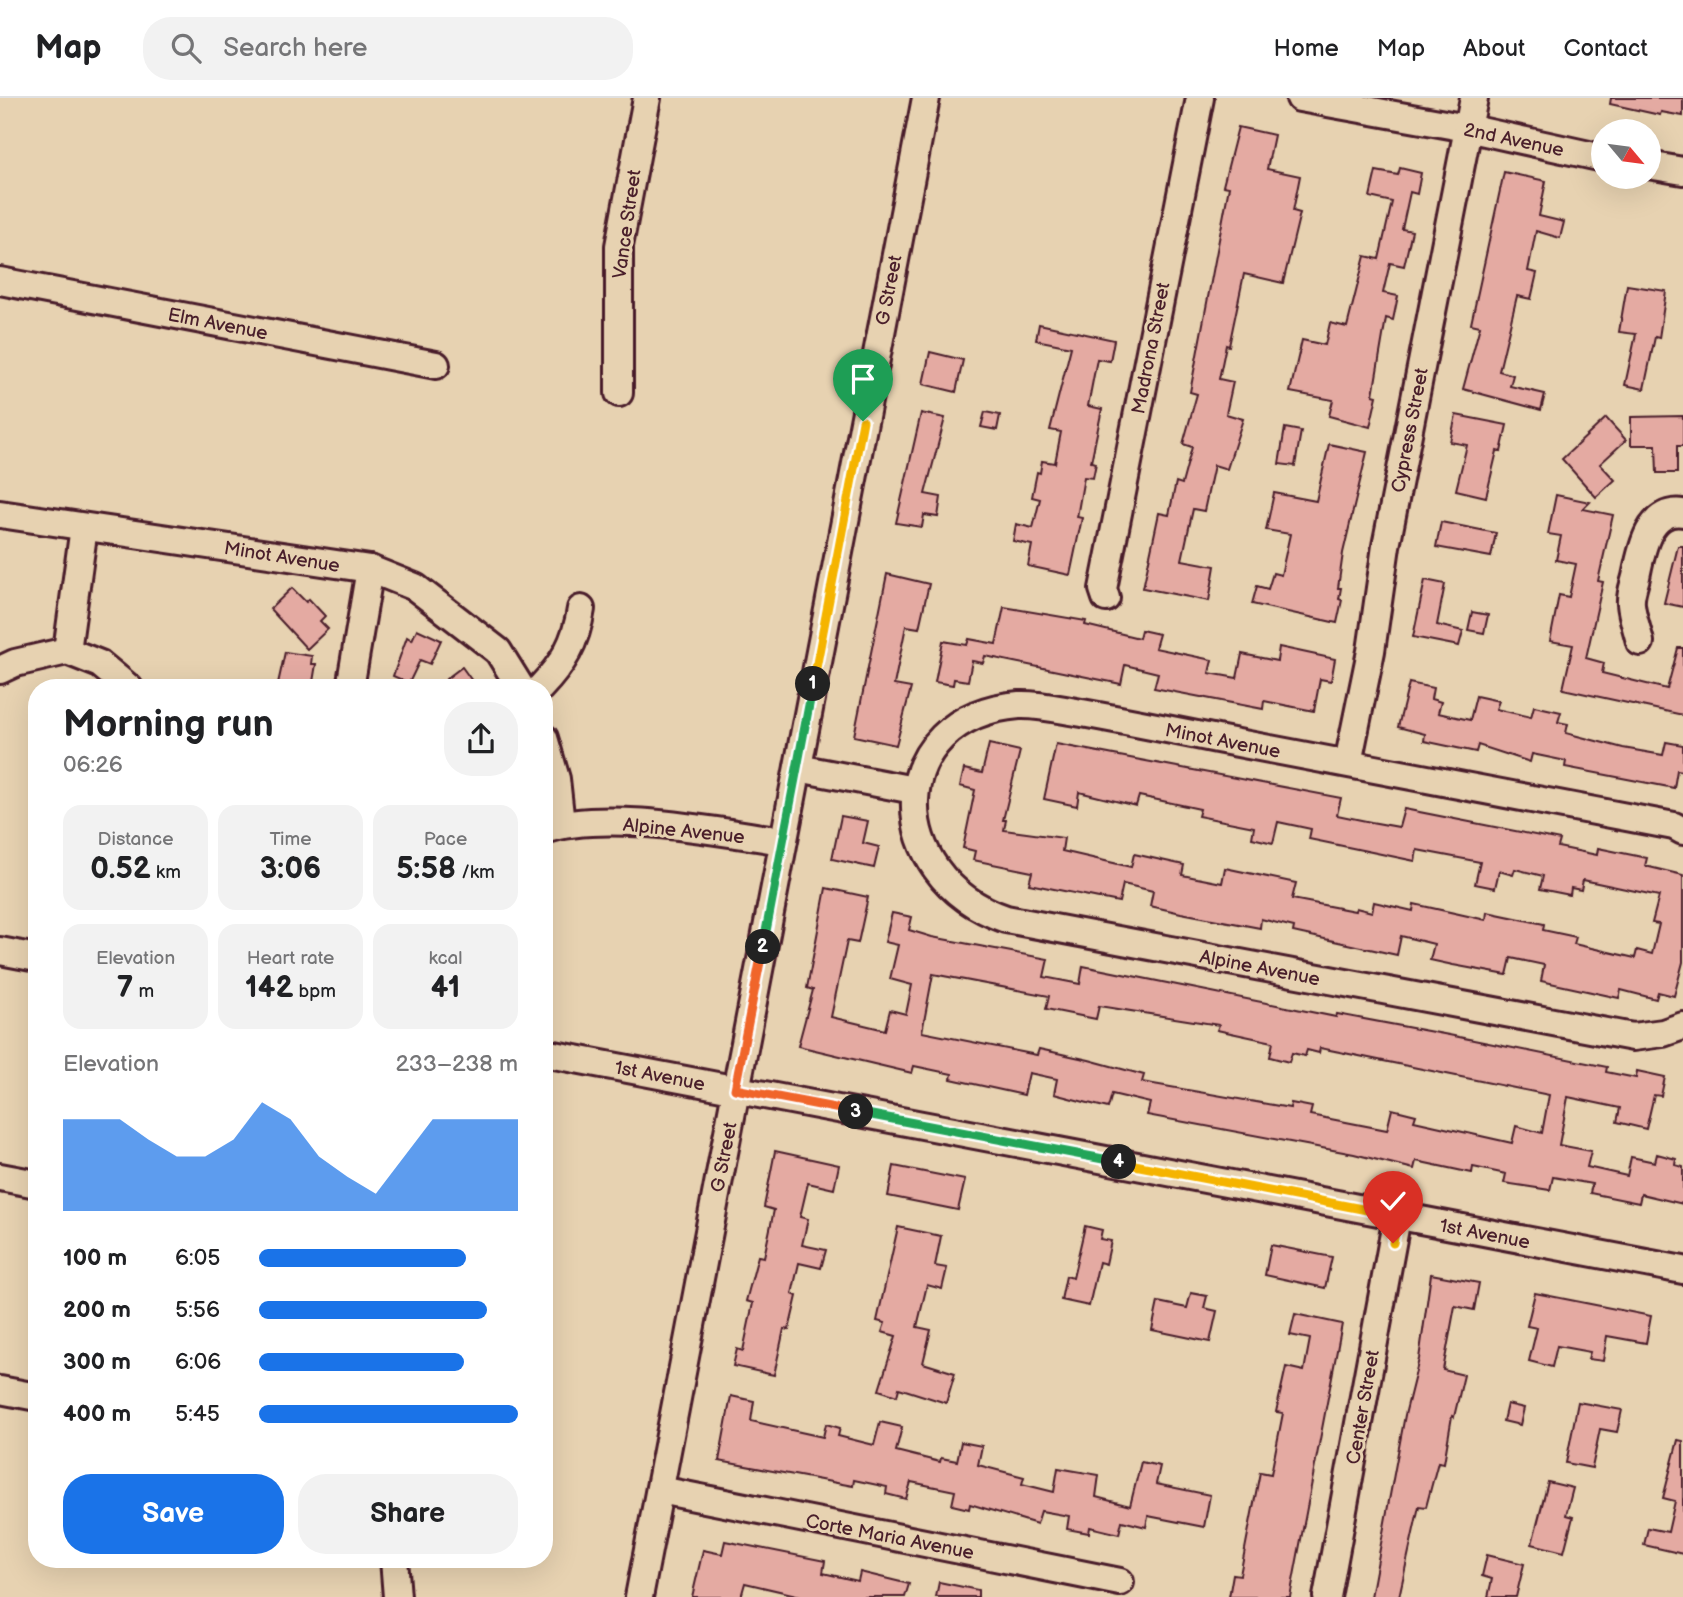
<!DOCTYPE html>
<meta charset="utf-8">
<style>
:root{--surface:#fff;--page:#f2f2f2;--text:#202124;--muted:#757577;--line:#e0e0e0;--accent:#1a73e8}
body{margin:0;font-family:"Balsamiq Sans",sans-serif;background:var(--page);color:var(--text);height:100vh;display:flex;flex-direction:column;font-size:26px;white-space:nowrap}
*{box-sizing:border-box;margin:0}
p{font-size:23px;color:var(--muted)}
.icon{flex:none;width:38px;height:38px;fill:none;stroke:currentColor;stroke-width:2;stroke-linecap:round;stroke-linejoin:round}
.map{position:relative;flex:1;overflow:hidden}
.details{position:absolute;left:28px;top:581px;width:525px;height:889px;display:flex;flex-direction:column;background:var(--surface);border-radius:28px;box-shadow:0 7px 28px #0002}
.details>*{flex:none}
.needle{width:46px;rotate:119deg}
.controls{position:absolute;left:1591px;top:21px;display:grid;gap:14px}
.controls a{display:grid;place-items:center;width:70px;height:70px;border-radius:50%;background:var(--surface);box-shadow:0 7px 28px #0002;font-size:35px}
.pin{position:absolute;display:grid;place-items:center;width:60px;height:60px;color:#fff;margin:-72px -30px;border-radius:50% 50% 50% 0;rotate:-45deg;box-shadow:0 0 7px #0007}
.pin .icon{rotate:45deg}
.km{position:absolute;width:35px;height:35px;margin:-18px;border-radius:50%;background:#222;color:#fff;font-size:19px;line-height:35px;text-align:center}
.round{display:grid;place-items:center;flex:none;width:74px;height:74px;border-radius:28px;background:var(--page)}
.headline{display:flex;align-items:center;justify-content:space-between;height:119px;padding:0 35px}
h1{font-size:38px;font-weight:600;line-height:52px}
.metrics{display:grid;grid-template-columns:repeat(3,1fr);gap:10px;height:119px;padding:7px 35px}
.metrics div{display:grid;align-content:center;border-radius:18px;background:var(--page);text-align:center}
.metrics b{font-size:30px;font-weight:600}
.metrics small{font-size:19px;font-weight:400}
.metrics p{font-size:19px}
.chart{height:196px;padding:14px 35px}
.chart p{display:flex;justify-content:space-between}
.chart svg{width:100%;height:126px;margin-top:7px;fill:var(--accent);opacity:.7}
.primary-button{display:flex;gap:14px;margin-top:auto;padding:14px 35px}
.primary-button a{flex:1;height:80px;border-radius:28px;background:var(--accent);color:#fff;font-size:28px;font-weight:600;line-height:80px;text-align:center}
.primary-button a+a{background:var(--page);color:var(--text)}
ul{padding:0 35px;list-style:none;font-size:23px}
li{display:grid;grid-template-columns:112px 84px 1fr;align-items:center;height:52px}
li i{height:18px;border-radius:9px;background:var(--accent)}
header{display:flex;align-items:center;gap:42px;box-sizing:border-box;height:98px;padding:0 35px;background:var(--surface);border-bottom:2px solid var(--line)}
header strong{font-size:33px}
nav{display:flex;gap:38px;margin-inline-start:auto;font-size:24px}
.search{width:490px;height:63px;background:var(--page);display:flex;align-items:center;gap:18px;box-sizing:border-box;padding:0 24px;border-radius:28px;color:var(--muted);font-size:26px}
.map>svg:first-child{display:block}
.building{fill:#e4aaa2;stroke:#4a1f2b;stroke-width:2;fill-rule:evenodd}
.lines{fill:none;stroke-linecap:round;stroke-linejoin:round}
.minor-casing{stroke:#4a1f2b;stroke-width:32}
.minor{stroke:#e7d2b1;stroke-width:26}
.split-1-casing{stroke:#fff;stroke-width:14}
.split-2-casing{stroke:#fff;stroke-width:14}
.split-3-casing{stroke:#fff;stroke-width:14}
.split-4-casing{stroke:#fff;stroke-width:14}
.split-5-casing{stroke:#fff;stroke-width:14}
.split-1{stroke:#f5b400;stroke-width:9}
.split-2{stroke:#22a559;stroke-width:9}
.split-3{stroke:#f0652b;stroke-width:9}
.split-4{stroke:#22a559;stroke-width:9}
.split-5{stroke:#f5b400;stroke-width:9}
.labels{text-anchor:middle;stroke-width:6;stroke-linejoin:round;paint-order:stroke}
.street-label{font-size:19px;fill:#4a1f2b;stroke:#e7d2b1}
</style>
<header>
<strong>Map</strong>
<div class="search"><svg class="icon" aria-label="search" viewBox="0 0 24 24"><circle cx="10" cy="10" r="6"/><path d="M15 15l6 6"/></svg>Search here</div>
<nav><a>Home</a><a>Map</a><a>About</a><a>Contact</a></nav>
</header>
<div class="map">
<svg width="1683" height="1499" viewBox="0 0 1683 1499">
<rect width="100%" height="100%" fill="#e7d2b1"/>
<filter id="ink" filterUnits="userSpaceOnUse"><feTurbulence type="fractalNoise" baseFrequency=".0143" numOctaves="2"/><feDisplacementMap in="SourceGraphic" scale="14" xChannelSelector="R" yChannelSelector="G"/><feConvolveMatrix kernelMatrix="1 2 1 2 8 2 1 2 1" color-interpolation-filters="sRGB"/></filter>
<g filter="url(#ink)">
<g class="building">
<path d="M1611 0H1683V18L1661 14 1660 17 1610 6Z"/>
<path d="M1238 29 1274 37 1267 71 1300 78 1293 113 1300 115 1283 185 1244 176 1229 248 1226 247 1219 281 1233 284 1226 316 1243 321 1227 371 1214 367 1204 413 1193 411 1182 462 1215 468 1209 503 1143 490 1159 415 1169 417 1176 384 1182 386 1192 349 1183 346 1197 296 1190 294 1229 89 1223 88Z"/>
<path d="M1400 70 1421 75 1417 96 1410 94 1402 131 1412 133 1404 168 1390 165 1383 195 1398 198 1393 222 1386 220 1373 297 1377 298 1370 329 1329 318 1333 302 1290 294 1302 242 1325 247 1330 225 1347 229 1365 158 1379 161 1392 104 1370 99 1376 73 1398 77Z"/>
<path d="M1504 74 1546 83 1539 118 1564 124 1560 140 1536 133 1528 173 1537 175 1531 201 1517 198 1499 273 1513 277 1510 288 1545 296 1541 312 1463 291 1480 228 1471 226Z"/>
<path d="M1627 187 1666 193 1659 240 1655 239 1644 291 1625 287 1636 236 1619 234Z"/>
<path d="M1039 226 1114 242 1110 263 1097 261 1088 308 1102 311 1091 364 1096 365 1093 380 1084 379 1077 419 1082 420 1070 477 1028 468 1032 447 1013 443 1016 426 1033 430 1040 401 1032 399 1037 374 1040 375 1042 363 1055 365 1061 334 1050 332 1071 249 1036 242Z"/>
<path d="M930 254 963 262 956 294 923 286Z"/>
<path d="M985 314 1000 317 997 332 981 329Z"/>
<path d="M921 315 945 320 925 396 941 399 938 419 924 417 922 429 896 425Z"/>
<path d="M1456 317 1507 327 1501 354 1497 353 1486 399 1456 392 1467 347 1450 344Z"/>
<path d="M1683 318V348H1677V375H1657L1656 347H1631V319Z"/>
<path d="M1606 320 1626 342 1600 366 1615 382 1596 399 1562 361Z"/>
<path d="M1285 330 1301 333 1295 368 1279 366Z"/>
<path d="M1329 346 1367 354 1343 455 1338 490H1341L1339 501 1342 502 1337 525 1252 506 1257 488 1268 491 1273 475 1281 477 1290 436 1266 432 1274 395 1316 403Z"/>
<path d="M1556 397 1590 404 1583 411 1613 417 1598 483 1603 484 1586 560 1604 565 1602 575 1667 591 1678 550H1683V617L1563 591 1573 547 1550 543 1559 497 1569 499 1576 466 1556 462 1561 438 1548 436Z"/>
<path d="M1441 424 1496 435 1491 459 1436 449Z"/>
<path d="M1678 448H1683V509L1664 505Z"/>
<path d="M887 476 929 486 919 530 906 528 894 587 911 590 896 647 854 638Z"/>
<path d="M1425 482 1445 486 1437 527 1463 533 1459 548 1413 539Z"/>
<path d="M292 490 306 504 309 501 325 518 320 523 328 531 307 551 270 511Z"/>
<path d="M1004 509 1086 523 1085 527 1139 540 1141 532 1159 536 1155 550 1212 562 1209 575 1237 580 1242 556 1277 563 1279 549 1335 561 1331 583 1320 581 1314 613 1264 603 1263 611 1154 590 1158 575 1125 567 1121 586 985 558 983 565 972 563 968 583 954 581 953 587 935 584 943 543 967 547 969 541 996 546Z"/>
<path d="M1472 514 1488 517 1484 535 1468 532Z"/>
<path d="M417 531 441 542 430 566 420 562 409 585 393 578 407 539 412 542Z"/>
<path d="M285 554 312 558 311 566H316L312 590H277Z"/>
<path d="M462 569 477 590H452L446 581Z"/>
<path d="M1409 585 1433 590 1431 601 1441 604 1438 615 1470 622 1476 598 1499 603 1496 611 1531 619 1534 608 1561 614 1558 624 1568 626 1566 635 1623 650 1663 657 1666 644 1683 647V673L1677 672 1674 690 1565 669 1566 663 1532 656 1530 664 1478 647 1476 654 1424 643 1425 636 1398 629Z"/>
<path d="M989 646 1020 653 1003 722H1006L1004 732 1064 740 1062 753 1131 769 1134 756 1184 767 1182 777 1222 785 1225 770 1296 785 1292 801 1355 813 1356 810 1372 814 1374 804 1413 813 1414 806 1486 822 1487 814 1544 826 1543 832 1576 839 1574 846 1635 860 1637 852 1652 856 1659 826 1652 825 1659 798 1583 782 1581 792 1571 790 1570 797 1540 791 1543 778 1515 771 1513 777 1499 773 1495 790 1475 786 1480 764 1417 752 1415 763 1309 741 1311 731 1278 724 1273 745 1252 740 1254 729 1198 718 1200 711 1139 698 1136 708 1079 694 1077 708 1044 701 1056 646 1341 700 1337 717 1371 724 1399 729 1404 711 1560 742 1558 749 1597 757 1598 750 1647 760 1645 768 1683 777V864L1674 898 1658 894 1656 901 1621 892 1619 900 1541 883 1544 867 1511 860 1507 877 1453 867 1430 862 1434 846 1401 838 1397 857 1293 834 1294 829 1261 821 1260 830 1181 815 1150 808 1153 793 1123 786 1119 804 1029 786 1032 774 973 762 975 753 963 750 975 692 960 688 964 671 982 675Z"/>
<path d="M841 718 868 723 863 745 879 749 874 770 832 761Z"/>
<path d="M826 790 868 799 858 845 847 843 831 919 885 932 890 912 906 916 912 887 890 881 898 847 885 844 892 815 912 819 909 832 932 839 1048 861 1044 879 1080 886 1083 868 1336 919 1337 916 1449 937 1607 969 1606 974 1636 980 1637 973 1665 979 1661 998 1654 997 1646 1031 1617 1024 1620 1010 1568 999 1559 1047 1591 1053 1587 1069 1627 1078 1631 1059 1655 1064 1657 1056 1676 1061 1675 1067 1683 1069V1106L1641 1096 1639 1105 1590 1095 1592 1086 1553 1079 1550 1092 1504 1085 1506 1076 1473 1069 1472 1075 1416 1063 1414 1071 1354 1056 1147 1017 1150 1005 1112 996 1108 1010 1088 1005 1054 996 1057 981 1029 975 1024 997 951 981 952 976 914 968 912 975 798 948 813 892 807 890ZM933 876 1049 898 1046 911 1096 921 1099 908 1219 927 1217 932 1273 944 1270 959 1289 964 1292 955 1305 958 1307 952 1319 955 1320 950 1549 997 1542 1035 1516 1028 1512 1045 1414 1023 1416 1017 1392 1011 1387 1032 1310 1017 1312 1009 1291 1005 1290 1010 1142 984 1144 977 1089 962 1039 951 1037 957 922 934Z"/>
<path d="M775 1053 839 1067 834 1091 808 1085 800 1119 808 1121 802 1147 826 1152 821 1170 799 1165 792 1196 797 1198 789 1232 784 1231 774 1277 733 1268 737 1251 743 1253 753 1205 746 1203 758 1158 764 1159 774 1112 764 1109Z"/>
<path d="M894 1068 965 1082 958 1112 888 1098Z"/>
<path d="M1085 1128 1102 1132 1100 1141 1111 1143 1106 1166 1099 1164 1089 1208 1061 1202 1066 1178 1073 1180Z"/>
<path d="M898 1129 941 1138 935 1168 947 1170 942 1191 927 1187 917 1229 931 1232 923 1265 955 1275 946 1305 899 1290 897 1298 879 1292 896 1238 882 1234 885 1225 877 1223Z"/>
<path d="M1271 1147 1332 1159 1325 1190 1265 1177Z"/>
<path d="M1431 1176 1479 1185 1474 1212 1455 1208 1443 1272 1464 1277 1454 1319 1452 1318 1444 1365 1438 1364 1426 1409 1419 1408 1399 1499H1371L1405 1317 1419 1261Z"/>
<path d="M1191 1195 1207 1198 1204 1210 1217 1213 1210 1244 1152 1232 1158 1204 1187 1210Z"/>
<path d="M1535 1195 1651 1218 1646 1245 1607 1238 1603 1263 1588 1261 1590 1254 1557 1248 1552 1269 1529 1263 1537 1230 1527 1228Z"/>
<path d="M1295 1216 1342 1226 1290 1499H1229L1233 1476 1240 1477 1260 1374 1271 1376 1283 1315 1276 1314 1286 1269 1304 1273 1310 1241 1290 1237Z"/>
<path d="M731 1298 754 1303 751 1323 823 1339 826 1326 840 1330 838 1338 874 1347 880 1324 902 1329 896 1353 940 1364 941 1360 957 1363 961 1344 982 1348 978 1367 1024 1379 1022 1386 1054 1394 1058 1370 1099 1377 1096 1399 1130 1408 1141 1364 1160 1368 1156 1386 1210 1397 1204 1429 1148 1418 1146 1429 1122 1423 1119 1436 1090 1429 1089 1435 1067 1431 1069 1418 1041 1413 1037 1426 970 1406 969 1411 952 1407 955 1393 911 1384 906 1401 886 1396 887 1389 854 1382 853 1388 719 1363Z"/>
<path d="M1578 1304 1622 1312 1617 1334 1600 1331 1592 1370 1566 1365Z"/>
<path d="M1507 1306 1524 1310 1520 1327 1503 1323Z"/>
<path d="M1678 1342 1683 1343V1456L1644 1447 1648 1430 1668 1434 1675 1403 1663 1400Z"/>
<path d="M1548 1384 1573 1390 1566 1417 1573 1419 1564 1454 1532 1446Z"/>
<path d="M725 1443 825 1463 823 1475 858 1483 860 1474 909 1486 905 1499H805L745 1485 741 1499H692L703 1452 722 1456Z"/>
<path d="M1487 1457 1524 1466 1516 1499H1488L1492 1481 1482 1478Z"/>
<path d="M939 1484 978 1492V1499H936Z"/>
</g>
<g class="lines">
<defs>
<g id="minor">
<path d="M1300 0 1467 30 1603 60"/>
<path d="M1648 67 1683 73"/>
<path d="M0 183 436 267"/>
<path d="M619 295V148L647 0"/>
<path d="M0 416 370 471 415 489 498 553 521 590"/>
<path d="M1106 500 1103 491 1200 0"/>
<path d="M1640 544C1637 531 1632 518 1631 506 1630 497 1634 487 1636 479 1641 454 1648 410 1683 415"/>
<path d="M67 553 84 429"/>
<path d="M0 572 15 565 67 553 100 566 129 590"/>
<path d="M350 590 370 471"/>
<path d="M540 590C563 566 576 545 581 511"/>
<path d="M544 640 556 681 561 726"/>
<path d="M1348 665 1371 553 1386 448 1474 0"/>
<path d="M798 670 914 692"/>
<path d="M544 732C605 711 718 734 783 743"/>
<path d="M1683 733 1674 728C1521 699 1369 670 1217 641 1172 632 1127 623 1082 615 1062 612 1040 606 1019 607 884 618 881 778 1006 821L1633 939 1663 935 1683 928"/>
<path d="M0 853 37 860"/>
<path d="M544 955 1683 1172"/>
<path d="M0 1079 37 1086"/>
<path d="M0 1292 37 1299"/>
<path d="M660 1392 1120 1484"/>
<path d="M394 1461 397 1499"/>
<path d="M639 1499 926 0"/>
<path d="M1327 1499 1397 1119"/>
</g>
</defs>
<use href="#minor" class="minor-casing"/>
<use href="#minor" class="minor"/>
</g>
</g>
<g class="lines" filter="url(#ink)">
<defs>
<path id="split-1" d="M813 586 863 323"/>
<path id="split-2" d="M763 849 813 586"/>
<path id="split-3" d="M763 849 735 991 856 1014"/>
<path id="split-4" d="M856 1014 1119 1064"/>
<path id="split-5" d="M1119 1064 1398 1118 1393 1145"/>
</defs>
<use href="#split-1" class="split-1-casing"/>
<use href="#split-2" class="split-2-casing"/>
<use href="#split-3" class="split-3-casing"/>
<use href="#split-4" class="split-4-casing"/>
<use href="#split-5" class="split-5-casing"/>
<use href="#split-1" class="split-1"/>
<use href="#split-2" class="split-2"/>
<use href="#split-3" class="split-3"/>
<use href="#split-4" class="split-4"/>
<use href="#split-5" class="split-5"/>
</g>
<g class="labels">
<g class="street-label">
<text transform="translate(1514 41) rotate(12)" y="7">2nd Avenue</text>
<text transform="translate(626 126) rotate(-82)" y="7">Vance Street</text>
<text transform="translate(888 192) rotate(-79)" y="7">G Street</text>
<text transform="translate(218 225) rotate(11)" y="7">Elm Avenue</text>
<text transform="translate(1150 250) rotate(-79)" y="7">Madrona Street</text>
<text transform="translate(1409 332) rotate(-79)" y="7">Cypress Street</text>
<text transform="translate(282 458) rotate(9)" y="7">Minot Avenue</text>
<text transform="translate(1223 642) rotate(11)" y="7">Minot Avenue</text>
<text transform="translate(684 732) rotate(6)" y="7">Alpine Avenue</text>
<text transform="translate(1260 869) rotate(11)" y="7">Alpine Avenue</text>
<text transform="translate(660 977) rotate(11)" y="7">1st Avenue</text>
<text transform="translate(723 1059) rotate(-79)" y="7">G Street</text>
<text transform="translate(1485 1135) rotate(11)" y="7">1st Avenue</text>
<text transform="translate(1362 1309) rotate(-80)" y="7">Center Street</text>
<text transform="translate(890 1438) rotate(11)" y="7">Corte Maria Avenue</text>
</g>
</g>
</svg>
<div class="controls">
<a><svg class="needle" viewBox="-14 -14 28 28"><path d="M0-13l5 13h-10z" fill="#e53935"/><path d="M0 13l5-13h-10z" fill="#757577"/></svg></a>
</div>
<div class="pin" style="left:863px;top:323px;background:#1e9e55"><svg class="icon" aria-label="arrive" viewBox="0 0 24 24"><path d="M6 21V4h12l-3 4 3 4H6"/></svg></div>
<div class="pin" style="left:1393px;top:1145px;background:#d93025"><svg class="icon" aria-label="check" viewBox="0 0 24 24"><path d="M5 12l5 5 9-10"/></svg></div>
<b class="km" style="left:813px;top:586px">1</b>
<b class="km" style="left:763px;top:849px">2</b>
<b class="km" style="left:856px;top:1014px">3</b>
<b class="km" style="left:1119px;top:1064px">4</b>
<section class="details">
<div class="headline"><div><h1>Morning run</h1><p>06:26</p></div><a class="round"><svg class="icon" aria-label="share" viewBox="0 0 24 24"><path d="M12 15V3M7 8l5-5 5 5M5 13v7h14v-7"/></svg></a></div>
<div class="metrics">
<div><p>Distance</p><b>0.52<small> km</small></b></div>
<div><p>Time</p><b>3:06</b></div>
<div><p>Pace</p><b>5:58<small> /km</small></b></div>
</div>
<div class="metrics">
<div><p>Elevation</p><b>7<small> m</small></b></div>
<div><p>Heart rate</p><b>142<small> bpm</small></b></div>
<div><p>kcal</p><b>41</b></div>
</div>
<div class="chart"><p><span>Elevation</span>233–238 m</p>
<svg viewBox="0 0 160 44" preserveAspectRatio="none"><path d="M0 44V12L10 12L20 12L30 19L40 25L50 25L60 19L70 6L80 12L90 25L100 32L110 38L120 25L130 12L140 12L150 12L160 12V44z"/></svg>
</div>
<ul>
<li><b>100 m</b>6:05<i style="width:80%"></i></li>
<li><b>200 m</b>5:56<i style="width:88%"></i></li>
<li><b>300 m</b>6:06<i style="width:79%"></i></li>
<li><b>400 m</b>5:45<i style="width:100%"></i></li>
</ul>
<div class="primary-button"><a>Save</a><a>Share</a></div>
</section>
</div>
